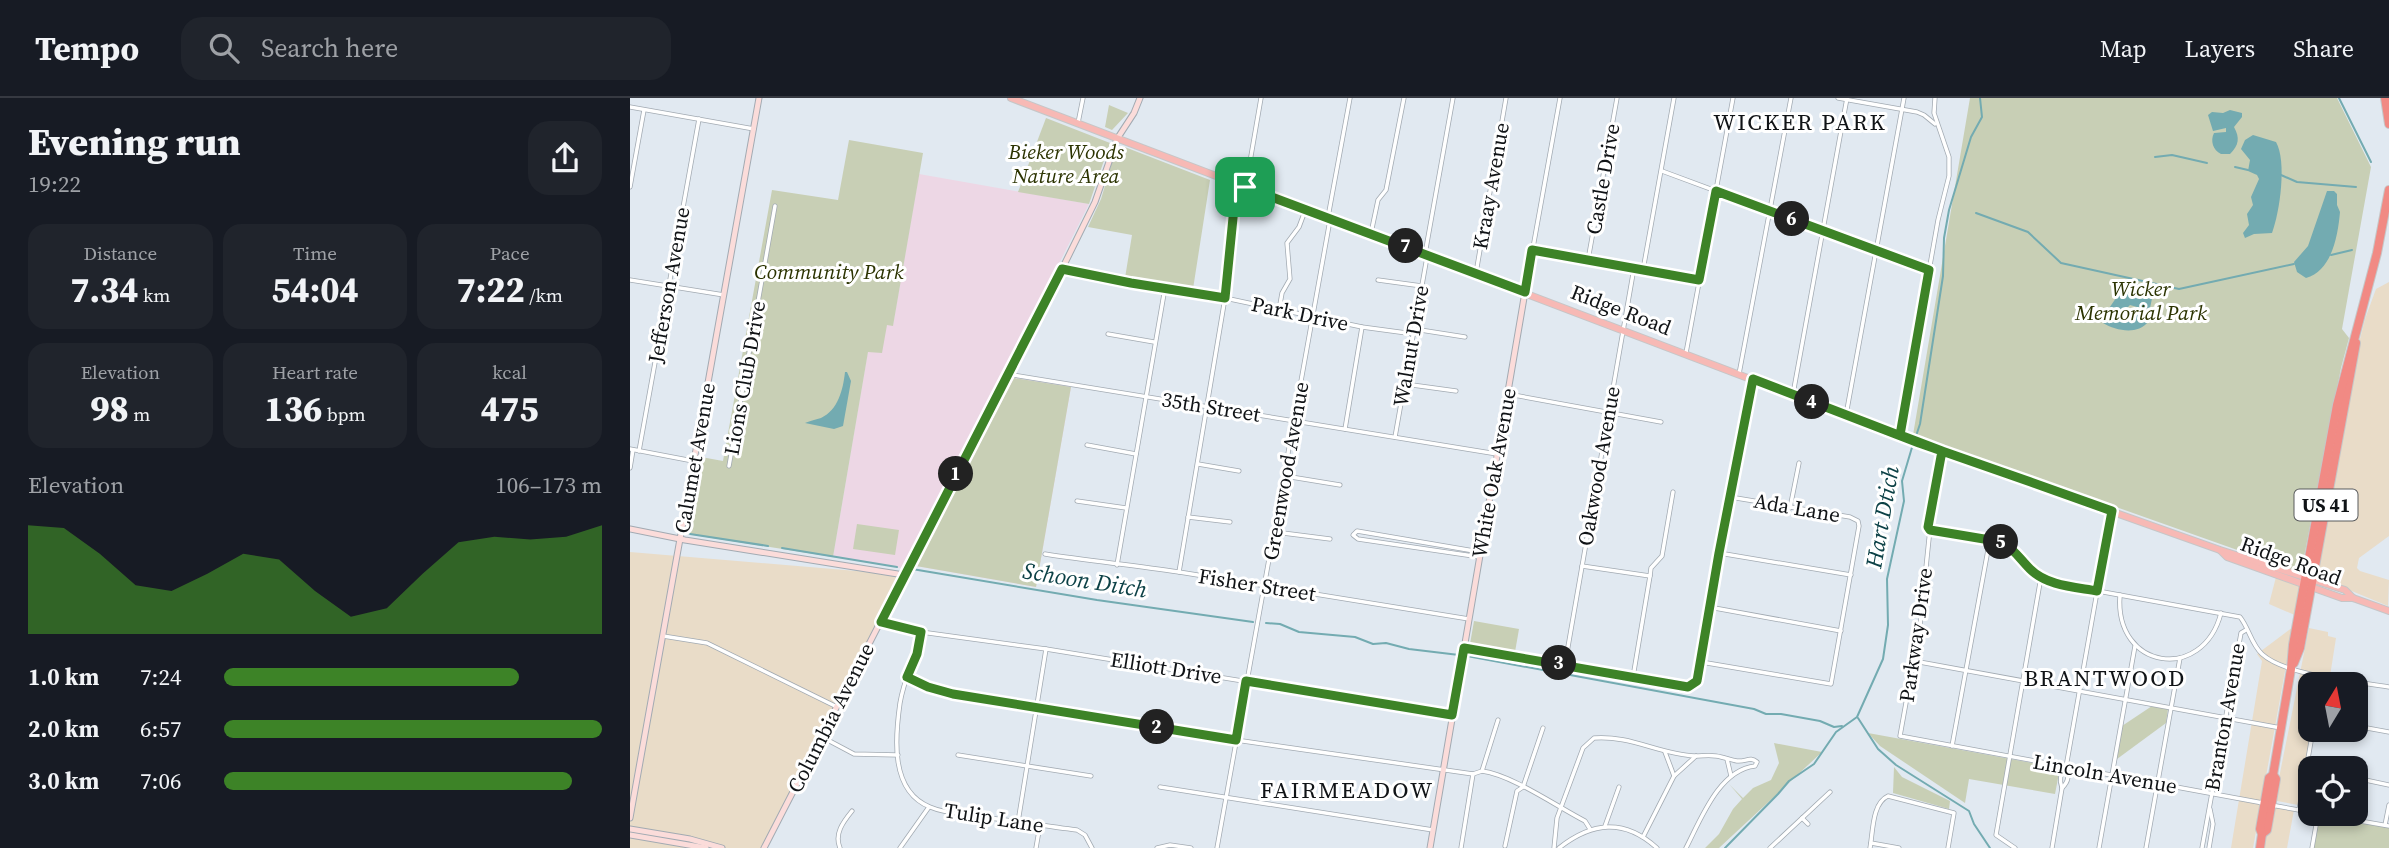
<!DOCTYPE html>
<meta charset="utf-8">
<style>
:root{--surface:#171b24;--page:#20242c;--text:#f1f3f6;--muted:#9ea1a6;--line:#363941;--accent:#3d8327}
body{margin:0;font-family:"Source Serif 4",serif;background:var(--page);color:var(--text);height:100vh;display:flex;flex-direction:column;font-size:26px;white-space:nowrap}
*{box-sizing:border-box;margin:0}
p{font-size:23px;color:var(--muted)}
.icon{flex:none;width:38px;height:38px;fill:none;stroke:currentColor;stroke-width:2;stroke-linecap:round;stroke-linejoin:round}
.map{position:relative;flex:1;overflow:hidden}
.sheet{display:flex;flex-direction:column;background:var(--surface);width:630px}
.sheet>*{flex:none}
.needle{width:46px;rotate:10deg}
.controls{position:absolute;left:1668px;top:574px;display:grid;gap:14px}
.controls a{display:grid;place-items:center;width:70px;height:70px;border-radius:14px;background:var(--surface);box-shadow:0 4px 10px #0003;font-size:35px}
.pin{position:absolute;display:grid;place-items:center;width:60px;height:60px;color:#fff;margin:-30px;border-radius:14px;box-shadow:0 4px 10px #0006}
.km{position:absolute;width:35px;height:35px;margin:-18px;border-radius:50%;background:#222;color:#fff;font-size:19px;line-height:35px;text-align:center}
.round{display:grid;place-items:center;flex:none;width:74px;height:74px;border-radius:21px;background:var(--page)}
.head{display:flex;align-items:center;justify-content:space-between;height:119px;padding:0 28px}
h1{font-size:38px;font-weight:800;line-height:52px}
.figures{display:grid;grid-template-columns:repeat(3,1fr);gap:10px;height:119px;padding:7px 28px}
.figures div{display:grid;align-content:center;border-radius:18px;background:var(--page);text-align:center}
.figures b{font-size:35px;font-weight:800}
.figures small{font-size:19px;font-weight:400}
.figures p{font-size:19px}
.chart{height:196px;padding:14px 28px}
.chart p{display:flex;justify-content:space-between}
.chart svg{width:100%;height:126px;margin-top:7px;fill:var(--accent);opacity:.7}
ul{padding:0 28px;list-style:none;font-size:23px}
li{display:grid;grid-template-columns:112px 84px 1fr;align-items:center;height:52px}
li i{height:18px;border-radius:9px;background:var(--accent)}
header{display:flex;align-items:center;gap:42px;box-sizing:border-box;height:98px;padding:0 35px;background:var(--surface);border-bottom:2px solid var(--line)}
header strong{font-size:33px}
nav{display:flex;gap:38px;margin-inline-start:auto;font-size:24px}
.search{width:490px;height:63px;background:var(--page);display:flex;align-items:center;gap:18px;box-sizing:border-box;padding:0 24px;border-radius:21px;color:var(--muted);font-size:26px}
main{display:flex;flex:1;min-height:0}
.map>svg:first-child{display:block}
.commercial{fill:#e9dcc8}
.education{fill:#edd7e5}
.green{fill:#c8cfb5}
.water{fill:#73abb1}
.lines{fill:none;stroke-linecap:round;stroke-linejoin:round}
.stream{stroke:#73abb1;stroke-width:2}
.street-casing{stroke:#a2aab2;stroke-width:5}
.secondary-casing{stroke:#a2aab2;stroke-width:7}
.primary-casing{stroke:#c6c6c7;stroke-width:8}
.highway-casing{stroke:#c6c6c7;stroke-width:10}
.street{stroke:#fff;stroke-width:3.5}
.secondary{stroke:#fbdcda;stroke-width:5}
.primary{stroke:#f7b9b5;stroke-width:6}
.highway{stroke:#f18a84;stroke-width:8}
.route-casing{stroke:#fff;stroke-width:14}
.route{stroke:#3d8327;stroke-width:9}
.labels{text-anchor:middle;stroke-width:6;stroke-linejoin:round;paint-order:stroke}
.shield{fill:#fff;stroke:#585a5c;stroke-width:2}
.shield-label{font-size:19px;font-weight:bold;fill:#101316}
.park-label{font-size:21px;font-style:italic;fill:#2b3300;stroke:#fff}
.street-label{font-size:21px;fill:#101316;stroke:#fff}
.neighbourhood-label{font-size:23px;letter-spacing:2px;fill:#101316;stroke:#fff}
.water-label{font-size:23px;font-style:italic;fill:#0c4146;stroke:#fff}
</style>
<header>
<strong>Tempo</strong>
<div class="search"><svg class="icon" aria-label="search" viewBox="0 0 24 24"><circle cx="10" cy="10" r="6"/><path d="M15 15l6 6"/></svg>Search here</div>
<nav><a>Map</a><a>Layers</a><a>Share</a></nav>
</header>
<main>
<section class="sheet">
<div class="head"><div><h1>Evening run</h1><p>19:22</p></div><a class="round"><svg class="icon" aria-label="share" viewBox="0 0 24 24"><path d="M12 15V3M7 8l5-5 5 5M5 13v7h14v-7"/></svg></a></div>
<div class="figures">
<div><p>Distance</p><b>7.34<small> km</small></b></div>
<div><p>Time</p><b>54:04</b></div>
<div><p>Pace</p><b>7:22<small> /km</small></b></div>
</div>
<div class="figures">
<div><p>Elevation</p><b>98<small> m</small></b></div>
<div><p>Heart rate</p><b>136<small> bpm</small></b></div>
<div><p>kcal</p><b>475</b></div>
</div>
<div class="chart"><p><span>Elevation</span>106–173 m</p>
<svg viewBox="0 0 160 44" preserveAspectRatio="none"><path d="M0 44V6L10 7L20 16L30 27L40 29L50 23L60 16L70 18L80 29L90 38L100 35L110 23L120 12L130 10L140 11L150 10L160 6V44z"/></svg>
</div>
<ul>
<li><b>1.0 km</b>7:24<i style="width:78%"></i></li>
<li><b>2.0 km</b>6:57<i style="width:100%"></i></li>
<li><b>3.0 km</b>7:06<i style="width:92%"></i></li>
</ul>
</section>
<div class="map">
<svg width="1759" height="750" viewBox="0 0 1759 750">
<rect width="100%" height="100%" fill="#e1e9f1"/>
<g class="commercial">
<path d="M1759 184V438L1729 460 1727 470 1730 473 1759 482 1758 508 1695 482 1688 476 1726 257 1735 221 1746 191Z"/>
<path d="M0 454 274 477 134 750H0Z"/>
<path d="M1646 479 1673 488 1667 518 1639 506Z"/>
<path d="M1663 529 1623 750H1601L1632 563 1627 556Z"/>
<path d="M1679 530 1698 534V538L1706 540 1700 578 1693 577 1691 586H1680V632H1682L1668 707 1647 703 1645 700Z"/>
<path d="M1642 707 1664 712 1657 750H1630Z"/>
</g>
<path class="education" d="M289 76 459 106 374 275 384 280 441 289 406 489 286 468 271 470 203 459 238 253 257 227H263Z"/>
<g class="green">
<path d="M1340 0H1707L1741 69 1712 231 1719 240 1711 270 1673 464 1668 470 1661 471 1283 337Z"/>
<path d="M479 7 498 15 482 32 475 29Z"/>
<path d="M416 20 480 45 459 106 388 94Z"/>
<path d="M219 42 293 55 263 228 257 227 252 255 238 254 203 459 57 436 71 359 93 363 142 92 208 102Z"/>
<path d="M492 48 580 82 563 191 495 180 502 137 458 129 471 101 486 51Z"/>
<path d="M384 280 441 289 406 489 286 468Z"/>
<path d="M227 426 269 432 265 457 223 451Z"/>
<path d="M844 523 889 531 885 554 840 546Z"/>
<path d="M1522 608 1538 611 1536 625 1487 661 1492 628Z"/>
<path d="M1238 635 1430 670 1425 696 1339 681 1335 705 1250 648Z"/>
<path d="M1144 645 1192 654 1089 750H1075L1089 736 1103 711 1112 701 1099 686 1113 700 1123 690 1141 682 1149 665Z"/>
<path d="M1264 669 1272 679 1320 703 1319 711 1263 695Z"/>
<path d="M1689 717 1759 730V750H1683Z"/>
</g>
<g class="water">
<path d="M1600 12 1612 15V19L1604 29C1610 40 1609 47 1600 56H1591C1583 52 1580 43 1584 35L1596 34V30L1583 33 1578 17 1582 14 1593 15Z"/>
<path d="M1623 37 1646 44C1657 63 1650 114 1642 135L1624 136 1615 140 1613 135 1619 127 1617 116 1623 107 1621 99 1629 81 1627 77 1618 73 1620 62 1611 51 1615 42Z"/>
<path d="M1697 93H1704L1707 96V107L1710 114C1708 137 1702 173 1676 180L1667 174 1664 164 1678 148Z"/>
<path d="M1500 185 1520 188 1524 191 1520 210 1514 211 1500 207 1495 212 1497 216 1514 217 1518 224C1508 237 1486 233 1473 225V219L1495 187Z"/>
<path d="M215 274H217L221 283 213 328 204 331 175 325C179 323 185 322 191 320 208 312 213 292 215 274Z"/>
</g>
<g class="lines">
<g class="stream">
<path d="M1709 0 1741 64"/>
<path d="M1525 59 1542 57 1577 65"/>
<path d="M1605 69 1618 72"/>
<path d="M1651 77 1667 84 1726 89"/>
<path d="M1346 115 1398 134 1431 165 1549 191 1664 166"/>
<path d="M1701 157 1722 152"/>
<path d="M1285 341 1290 326 1313 178 1314 140 1319 112 1341 39 1352 19 1350 0"/>
<path d="M60 436 138 448"/>
<path d="M152 450 267 469"/>
<path d="M282 471 467 502 623 524"/>
<path d="M636 525 650 526 669 534 725 539 743 546 756 545 779 551 829 557"/>
<path d="M837 558 1124 611 1136 616H1151L1190 623 1204 629 1212 628"/>
<path d="M1228 620 1248 651 1266 667 1339 713 1344 726 1360 750"/>
<path d="M1095 750 1148 696 1159 683 1184 666 1206 634 1227 619 1253 561 1258 527 1257 481 1274 403 1272 383 1283 346"/>
</g>
<defs>
<g id="street">
<path d="M1208 0 1287 14 1294 17 1305 26"/>
<path d="M0 9 124 31"/>
<path d="M448 25 453 0"/>
<path d="M1032 73 1299 172"/>
<path d="M0 89 14 12"/>
<path d="M698 119 720 0"/>
<path d="M741 135 748 102 756 92 774 0"/>
<path d="M903 151 1069 182"/>
<path d="M795 156 823 0"/>
<path d="M958 162 987 0"/>
<path d="M432 171 501 185 595 200 732 229 784 236"/>
<path d="M1013 172 1044 0"/>
<path d="M846 175 876 0"/>
<path d="M0 182 94 197"/>
<path d="M748 182 792 188"/>
<path d="M895 194 930 0"/>
<path d="M649 212 652 195 660 181 657 145 669 129 675 113"/>
<path d="M784 231 835 239"/>
<path d="M478 236 524 244"/>
<path d="M1056 255 1103 0"/>
<path d="M377 276 867 356"/>
<path d="M1109 276 1161 0"/>
<path d="M775 286 826 293"/>
<path d="M878 296 1031 324"/>
<path d="M1163 296 1217 0"/>
<path d="M1216 317 1274 0"/>
<path d="M715 331 732 229"/>
<path d="M1270 337 1308 122 1319 78V59L1304 15 1305 0"/>
<path d="M765 339 797 159"/>
<path d="M457 347 506 356"/>
<path d="M0 351 63 363"/>
<path d="M9 353 69 21"/>
<path d="M1312 354 1298 429 1300 431 1290 527 1270 638 1633 705"/>
<path d="M568 366 609 373"/>
<path d="M99 368 145 108"/>
<path d="M0 370 3 352"/>
<path d="M655 378 710 387"/>
<path d="M447 403 496 410"/>
<path d="M1160 410 1169 365"/>
<path d="M558 419 600 424"/>
<path d="M1300 431C1325 435 1360 435 1381 450 1399 463 1400 474 1424 485L1610 519C1619 530 1621 546 1632 556 1656 578 1726 583 1759 589"/>
<path d="M645 434 700 441"/>
<path d="M1089 455 1221 477"/>
<path d="M415 456C459 463 504 467 549 474L839 521"/>
<path d="M850 459 728 441 723 437 727 433 850 454"/>
<path d="M487 467 535 190"/>
<path d="M952 468 1020 478"/>
<path d="M549 474 595 200 604 110 617 81 631 0"/>
<path d="M1490 497C1484 572 1573 585 1591 515"/>
<path d="M1079 509 1211 533"/>
<path d="M251 524 291 534 416 551 822 617"/>
<path d="M291 534C286 558 274 580 270 605 265 640 260 693 300 709 316 716 335 716 352 719 384 723 415 728 447 732L455 737 462 750"/>
<path d="M33 538 77 545 207 609"/>
<path d="M835 550 1058 589 1067 583 1089 455 1123 283"/>
<path d="M1284 563 1651 630"/>
<path d="M1071 564 1201 586 1229 428 1228 423 1220 419 1100 399"/>
<path d="M935 566 1004 170"/>
<path d="M277 579 298 589 348 601 606 642 843 676"/>
<path d="M1003 579 1020 478 1021 470 1032 458 1043 394"/>
<path d="M1692 586 1693 577"/>
<path d="M1726 628 1759 634"/>
<path d="M192 639 224 656 268 657"/>
<path d="M1322 648 1360 441"/>
<path d="M328 657 461 678"/>
<path d="M1097 661 1101 678"/>
<path d="M852 673C882 677 926 708 955 723L960 731"/>
<path d="M1044 678 1066 658"/>
<path d="M1726 680 1759 687"/>
<path d="M530 689 803 732"/>
<path d="M1432 690C1429 682 1430 676 1436 669"/>
<path d="M1641 707 1680 714"/>
<path d="M1669 712 1683 632"/>
<path d="M1690 716 1759 728"/>
<path d="M1172 720 1178 726"/>
<path d="M388 724 416 551"/>
<path d="M1755 727 1759 707"/>
<path d="M975 728 989 689"/>
<path d="M1013 739 1044 678 1035 654"/>
<path d="M1241 745 1269 750"/>
<path d="M875 748 887 693 893 689 913 630"/>
<path d="M210 750C204 736 213 724 222 713"/>
<path d="M270 750 299 709"/>
<path d="M406 750 410 727"/>
<path d="M527 750 540 747 561 750"/>
<path d="M587 750 700 122"/>
<path d="M831 750 843 676 852 673 868 622"/>
<path d="M924 750 927 720 953 650 964 640C999 637 1030 656 1065 658 1072 658 1079 657 1086 658 1094 659 1100 662 1107 663 1116 664 1120 658 1127 664L1125 668C1089 672 1071 721 1056 750"/>
<path d="M929 750C962 724 994 720 1027 750"/>
<path d="M1140 750 1200 694"/>
<path d="M1240 750C1243 734 1242 705 1258 698L1324 715 1318 750"/>
<path d="M1385 750 1366 737 1411 479"/>
<path d="M1422 750 1432 690C1439 683 1439 678 1436 669L1481 415"/>
<path d="M1469 750 1505 548"/>
<path d="M1516 750 1550 560"/>
<path d="M1572 750 1611 535 1616 532"/>
<path d="M1579 750 1583 726 1580 711"/>
<path d="M1682 750 1688 716"/>
</g>
<g id="secondary">
<path d="M0 431 55 442 274 477"/>
<path d="M0 720 129 0"/>
<path d="M0 731 60 741 92 750"/>
<path d="M0 737 76 750"/>
<path d="M134 750 432 171 465 104 487 41 504 15 510 0"/>
<path d="M800 750 895 194"/>
</g>
<g id="primary">
<path d="M381 0 1289 345 1590 452 1715 492 1723 500"/>
<path d="M1591 453 1597 459 1712 500H1723L1759 513"/>
</g>
<g id="highway">
<path d="M1755 0 1759 26"/>
<path d="M1664 565 1670 550 1726 245"/>
<path d="M1632 736 1637 732 1646 681 1643 677"/>
<path d="M1630 750 1632 736 1630 731 1639 680 1643 677 1661 571 1663 547 1707 307 1747 155 1759 92"/>
</g>
</defs>
<use href="#street" class="street-casing"/>
<use href="#secondary" class="secondary-casing"/>
<use href="#primary" class="primary-casing"/>
<use href="#highway" class="highway-casing"/>
<use href="#street" class="street"/>
<use href="#secondary" class="secondary"/>
<use href="#primary" class="primary"/>
<use href="#highway" class="highway"/>
</g>
<g class="lines">
<defs>
<path id="route" d="M615 89 604 110 595 200 501 185 432 171 251 524 291 534 287 556 277 579 298 589 323 596 606 642 616 583 822 617 834 550 1058 589 1067 583 1089 455 1123 281 1289 345C1353 367 1418 390 1482 413L1467 493C1445 489 1417 488 1400 471 1390 461 1385 452 1372 444L1300 432 1298 429 1312 353 1270 337 1299 172 1086 93 1069 182 902 152 895 194 615 89"/>
</defs>
<use href="#route" class="route-casing"/>
<use href="#route" class="route"/>
</g>
<g class="labels">
<rect class="shield" x="1664.5" y="391.5" width="63" height="31" rx="5"/>
<g class="shield-label">
<text x="1696" y="414">US 41</text>
</g>
<g class="park-label">
<text x="436" y="61">Bieker Woods<tspan x="436" dy="24">Nature Area</tspan></text>
<text x="199" y="181">Community Park</text>
<text x="1511" y="198">Wicker<tspan x="1511" dy="24">Memorial Park</tspan></text>
</g>
<g class="street-label">
<text transform="translate(973 81) rotate(-80)" y="7">Castle Drive</text>
<text transform="translate(861 88) rotate(-80)" y="7">Kraay Avenue</text>
<text transform="translate(39 187) rotate(-80)" y="7">Jefferson Avenue</text>
<text transform="translate(991 212) rotate(21)" y="7">Ridge Road</text>
<text transform="translate(670 216) rotate(12)" y="7">Park Drive</text>
<text transform="translate(781 248) rotate(-80)" y="7">Walnut Drive</text>
<text transform="translate(115 280) rotate(-80)" y="7">Lions Club Drive</text>
<text transform="translate(581 309) rotate(9)" y="7">35th Street</text>
<text transform="translate(65 360) rotate(-80)" y="7">Calumet Avenue</text>
<text transform="translate(969 368) rotate(-80)" y="7">Oakwood Avenue</text>
<text transform="translate(656 373) rotate(-80)" y="7">Greenwood Avenue</text>
<text transform="translate(864 375) rotate(-80)" y="7">White Oak Avenue</text>
<text transform="translate(1167 410) rotate(10)" y="7">Ada Lane</text>
<text transform="translate(1661 463) rotate(20)" y="7">Ridge Road</text>
<text transform="translate(627 487) rotate(9)" y="7">Fisher Street</text>
<text transform="translate(1286 537) rotate(-82)" y="7">Parkway Drive</text>
<text transform="translate(536 570) rotate(9)" y="7">Elliott Drive</text>
<text transform="translate(1595 619) rotate(-80)" y="7">Branton Avenue</text>
<text transform="translate(201 620) rotate(-63)" y="7">Columbia Avenue</text>
<text transform="translate(1475 676) rotate(10)" y="7">Lincoln Avenue</text>
<text transform="translate(364 720) rotate(9)" y="7">Tulip Lane</text>
</g>
<g class="neighbourhood-label">
<text x="1170" y="32">WICKER PARK</text>
<text x="1475" y="588">BRANTWOOD</text>
<text x="717" y="700">FAIRMEADOW</text>
</g>
<g class="water-label">
<text transform="translate(1252 419) rotate(-80)" y="8">Hart Dtich</text>
<text transform="translate(455 482) rotate(9)" y="8">Schoon Ditch</text>
</g>
</g>
</svg>
<div class="controls">
<a><svg class="needle" viewBox="-14 -14 28 28"><path d="M0-13l5 13h-10z" fill="#e53935"/><path d="M0 13l5-13h-10z" fill="#9ea1a6"/></svg></a>
<a><svg class="icon" aria-label="locate" viewBox="0 0 24 24"><circle cx="12" cy="12" r="6"/><path d="M12 2v4M12 18v4M2 12h4M18 12h4"/></svg></a>
</div>
<div class="pin" style="left:615px;top:89px;background:#1e9e55"><svg class="icon" aria-label="arrive" viewBox="0 0 24 24"><path d="M6 21V4h12l-3 4 3 4H6"/></svg></div>
<b class="km" style="left:326px;top:376px">1</b>
<b class="km" style="left:527px;top:629px">2</b>
<b class="km" style="left:929px;top:565px">3</b>
<b class="km" style="left:1182px;top:304px">4</b>
<b class="km" style="left:1371px;top:444px">5</b>
<b class="km" style="left:1162px;top:121px">6</b>
<b class="km" style="left:776px;top:148px">7</b>
</div>
</main>
